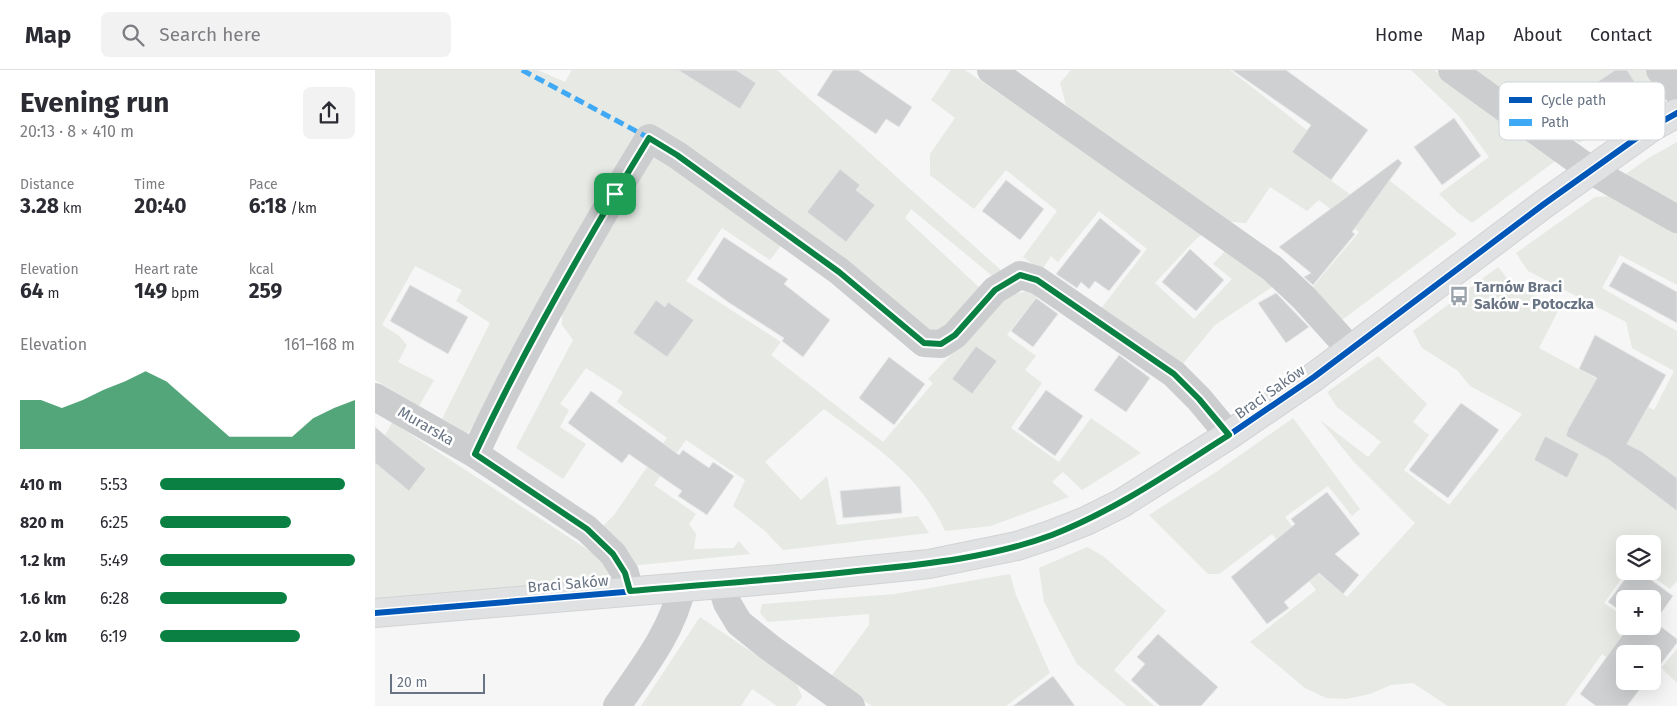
<!DOCTYPE html>
<meta charset="utf-8">
<style>
:root{--surface:#fff;--page:#f2f2f3;--text:#2b2b33;--muted:#7c7c81;--line:#e1e1e2;--accent:#0b8043}
body{margin:0;font-family:"Fira Sans",sans-serif;background:var(--page);color:var(--text);height:100vh;display:flex;flex-direction:column;font-size:19px;white-space:nowrap}
*{box-sizing:border-box;margin:0}
p{font-size:16px;color:var(--muted)}
.icon{flex:none;width:28px;height:28px;fill:none;stroke:currentColor;stroke-width:2;stroke-linecap:round;stroke-linejoin:round}
.map{position:relative;flex:1;overflow:hidden}
.drawer{display:flex;flex-direction:column;background:var(--surface);width:375px}
.drawer>*{flex:none}
.tools{position:absolute;left:1241px;top:465px;display:grid;gap:10px}
.tools a{display:grid;place-items:center;width:45px;height:45px;border-radius:8px;background:var(--surface);box-shadow:0 5px 20px #0002;font-size:25px}
.scale{position:absolute;left:15px;bottom:12px;width:95px;box-sizing:border-box;padding-left:5px;border:2px solid #687484;border-top:0;font-size:14px;line-height:18px;white-space:nowrap;color:#687484;-webkit-text-stroke:4px #fff;paint-order:stroke}
.pin{position:absolute;display:grid;place-items:center;width:42px;height:42px;color:#fff;margin:-21px;border-radius:10px;box-shadow:0 2px 8px #0006}
.round{display:grid;place-items:center;flex:none;width:52px;height:52px;border-radius:8px;background:var(--page)}
.overview{display:flex;align-items:center;justify-content:space-between;height:85px;padding:0 20px}
h1{font-size:28px;font-weight:700;line-height:38px}
.metrics{display:grid;grid-template-columns:repeat(3,1fr);gap:8px;height:85px;padding:5px 20px}
.metrics div{display:grid;align-content:center}
.metrics b{font-size:21px;font-weight:700}
.metrics small{font-size:14px;font-weight:400}
.metrics p{font-size:14px}
.chart{height:140px;padding:10px 20px}
.chart p{display:flex;justify-content:space-between}
.chart svg{width:100%;height:90px;margin-top:5px;fill:var(--accent);opacity:.7}
ul{padding:0 20px;list-style:none;font-size:16px}
li{display:grid;grid-template-columns:80px 60px 1fr;align-items:center;height:38px}
li i{height:12px;border-radius:6px;background:var(--accent)}
header{display:flex;align-items:center;gap:30px;box-sizing:border-box;height:70px;padding:0 25px;background:var(--surface);border-bottom:1px solid var(--line)}
header strong{font-size:24px}
nav{display:flex;gap:28px;margin-inline-start:auto;font-size:18px}
.search{width:350px;height:45px;background:var(--page);display:flex;align-items:center;gap:12px;box-sizing:border-box;padding:0 18px;border-radius:8px;color:var(--muted);font-size:19px}
main{display:flex;flex:1;min-height:0}
.map>svg:first-child{display:block}
.green{fill:#e6e9e4}
.building{fill:#ced0d1;stroke:#e6e6e6}
.lines{fill:none;stroke-linecap:round;stroke-linejoin:round}
.secondary-casing{stroke:#d2d3d4;stroke-width:30}
.street{stroke:#cccdcf;stroke-width:28}
.secondary{stroke:#e0e1e2;stroke-width:28}
.quiet{stroke:#3fa9f5;stroke-width:5;stroke-dasharray:10 5;stroke-linecap:butt}
.cycleway-casing{stroke:#fff;stroke-width:9}
.cycleway{stroke:#0057b8;stroke-width:6}
.route-casing{stroke:#fff;stroke-width:10}
.route{stroke:#0b8043;stroke-width:6}
.labels{text-anchor:middle;stroke-width:5;stroke-linejoin:round;paint-order:stroke}
.poi-label{font-size:15px;font-weight:bold;fill:#687484;stroke:#fff;text-anchor:start}
.street-label{font-size:15px;fill:#687484;stroke:#fff}
.key{fill:#fff;stroke:#d2d5da;stroke-width:1}
.key-label{font-size:14px;fill:#687484}
</style>
<header>
<strong>Map</strong>
<div class="search"><svg class="icon" aria-label="search" viewBox="0 0 24 24"><circle cx="10" cy="10" r="6"/><path d="M15 15l6 6"/></svg>Search here</div>
<nav><a>Home</a><a>Map</a><a>About</a><a>Contact</a></nav>
</header>
<main>
<section class="drawer">
<div class="overview"><div><h1>Evening run</h1><p>20:13 · 8 × 410 m</p></div><a class="round"><svg class="icon" aria-label="share" viewBox="0 0 24 24"><path d="M12 15V3M7 8l5-5 5 5M5 13v7h14v-7"/></svg></a></div>
<div class="metrics">
<div><p>Distance</p><b>3.28<small> km</small></b></div>
<div><p>Time</p><b>20:40</b></div>
<div><p>Pace</p><b>6:18<small> /km</small></b></div>
</div>
<div class="metrics">
<div><p>Elevation</p><b>64<small> m</small></b></div>
<div><p>Heart rate</p><b>149<small> bpm</small></b></div>
<div><p>kcal</p><b>259</b></div>
</div>
<div class="chart"><p><span>Elevation</span>161–168 m</p>
<svg viewBox="0 0 160 44" preserveAspectRatio="none"><path d="M0 44V20L10 20L20 24L30 20L40 15L50 11L60 6L70 11L80 20L90 29L100 38L110 38L120 38L130 38L140 29L150 24L160 20V44z"/></svg>
</div>
<ul>
<li><b>410 m</b>5:53<i style="width:95%"></i></li>
<li><b>820 m</b>6:25<i style="width:67%"></i></li>
<li><b>1.2 km</b>5:49<i style="width:100%"></i></li>
<li><b>1.6 km</b>6:28<i style="width:65%"></i></li>
<li><b>2.0 km</b>6:19<i style="width:72%"></i></li>
</ul>
</section>
<div class="map">
<svg width="1302" height="636" viewBox="0 0 1302 636">
<rect width="100%" height="100%" fill="#f6f6f6"/>
<g class="green">
<path d="M0 0H163L190 12 197 0H402L627 201 621 209 536 139 530 148 608 221 567 267 552 268 275 62 112 335 92 364 67 349 115 253 81 231 87 220 40 196 7 255 23 265 32 275 23 292 59 310 44 336 0 310Z"/>
<path d="M576 0H590L829 163 821 169 780 213 819 249 857 209 838 194 853 178 903 213 840 255 806 296 724 241 772 179 724 141 683 192 676 186 666 201 648 187 682 141 631 100 599 139 555 105V84L580 48 556 30Z"/>
<path d="M696 0H855L933 61 918 83 994 138 1014 110 1082 164 967 250 935 220 984 162 944 130 932 141 895 117 871 153 846 151 767 98 691 35 685 13Z"/>
<path d="M1036 0H1059L1183 89 1097 153 1082 142 1064 124 1114 87 1083 45Z"/>
<path d="M1096 0H1271L1287 19 1204 73Z"/>
<path d="M1302 72V141L1251 104 1272 89Z"/>
<path d="M276 75 410 170 395 190 347 158 311 211 406 272 396 285 508 372 558 313 553 309 631 226 661 219 663 225 632 265 661 286 650 300 667 313 636 358 684 392 716 348 766 383 707 420 688 402 677 412 694 427 616 456 570 461C543 402 499 376 449 339L390 392 426 430 452 406 462 455 543 446 554 463 408 480 389 460 358 436 370 410 311 370 279 415 321 444 314 454 321 464 319 479 358 478 364 471 375 484 254 496 228 456 239 445 292 368 242 332 248 322 211 298 185 334 194 340 185 357 211 374 188 409 141 378 198 270 187 255V231Z"/>
<path d="M1236 126 1302 161V215L1245 185 1227 218 1302 261V511L1295 519 1270 501H1278V474H1250V501H1252L1229 533 1250 548V553L1243 564 1269 584H1250L1241 594 1227 584 1190 636H1073L1038 613 1016 615 995 624 971 629 951 628 930 618 875 572 941 520 897 464 844 504H833L774 445 841 402 918 348 985 439 977 446 953 416 910 447 946 493 938 499 972 527 1040 453 978 391 945 350 993 387 1006 372 962 337 952 322 1003 286 1052 334 1038 352 1054 365 1029 400 1074 435 1147 344 1095 316 1083 301 1047 278 1038 261 1123 197 1136 213 1184 239 1164 278 1279 340 1299 301 1257 278 1251 252 1153 201 1141 183 1220 127Z"/>
<path d="M17 352 221 485 235 497V510L0 531V393L34 421 51 400 10 366Z"/>
<path d="M712 477 728 486 791 541 739 600 779 636H752L702 594 669 532 664 498Z"/>
<path d="M635 504 641 525 675 603 631 636H497L455 608 494 555V544L393 552 385 543 387 534 520 524Z"/>
<path d="M325 547 421 612 427 627 420 636H402L377 619 366 636H266Z"/>
<path d="M1302 579V613L1278 590 1287 597Z"/>
</g>
<g class="building">
<path d="M303 0H361L381 13 365 39Z"/>
<path d="M458 0H483L537 37 524 57 511 49 501 64 442 25Z"/>
<path d="M857 0H911L993 60 956 110 917 82 936 55Z"/>
<path d="M1240 0H1252L1263 17 1217 48 1202 26Z"/>
<path d="M1079 48 1106 86 1067 115 1039 77Z"/>
<path d="M1023 89 1027 93 977 162 980 164 938 215 929 207 936 203 904 177Z"/>
<path d="M465 99 485 115 481 120 500 135 471 172 432 142Z"/>
<path d="M631 110 669 139 645 170 607 141Z"/>
<path d="M725 148 766 181 734 221 720 211 714 219 706 212 702 218 681 204Z"/>
<path d="M349 167 413 209 409 214 455 250 428 287 407 271 409 268 353 232 322 209Z"/>
<path d="M815 179 849 210 821 241 787 212Z"/>
<path d="M1248 192 1302 222V253L1234 216Z"/>
<path d="M35 215 93 247 73 284 15 251Z"/>
<path d="M901 223 934 257 911 273 883 233Z"/>
<path d="M661 228 683 244 658 277 636 261Z"/>
<path d="M281 230 290 237 293 232 319 250 292 287 258 263Z"/>
<path d="M1220 265 1291 305 1252 374 1266 381 1302 408V441L1233 389 1191 366 1193 359 1222 308 1204 299Z"/>
<path d="M601 276 622 291 597 324 577 309Z"/>
<path d="M744 285 775 308 751 342 719 320Z"/>
<path d="M514 287 550 314 519 355 484 328Z"/>
<path d="M671 320 708 346 680 386 643 359Z"/>
<path d="M216 321 304 385 308 380 334 398 338 392 359 406 332 445 303 426 307 421 254 384 247 393 193 353Z"/>
<path d="M1086 333 1124 360 1073 428 1034 400Z"/>
<path d="M0 357 51 399 34 421 0 393Z"/>
<path d="M1170 366 1204 384 1192 408 1159 390Z"/>
<path d="M525 416 527 443 468 448 465 421Z"/>
<path d="M952 422 985 464 960 484 984 505 968 524 944 503 909 532 914 538 892 554 856 507 920 454 916 449Z"/>
<path d="M1256 501H1264L1298 526 1278 554V529H1250V544L1233 532Z"/>
<path d="M1254 556H1285L1302 569V573L1278 604V584H1250V611H1271L1252 636H1221L1205 624Z"/>
<path d="M783 564 843 617 826 636H785L756 610 770 594 762 587Z"/>
<path d="M678 606 700 636H638Z"/>
</g>
<g class="lines">
<defs>
<path id="secondary" d="M0 543 405 509 554 494 642 476 675 465 711 451 747 433 854 365 939 307 1169 134 1277 57 1302 43"/>
</defs>
<use href="#secondary" class="secondary-casing"/>
<g class="street">
<path d="M616 0 897 198 929 228 975 279"/>
<path d="M1077 0 1217 101 1302 149"/>
<path d="M1285 0 1302 21"/>
<path d="M0 327 100 384 212 459 238 484 250 503 255 521"/>
<path d="M100 384C151 275 211 171 274 68L302 85 464 201 549 273 566 274 580 265 620 220 645 205 662 210 799 304 824 329 854 365"/>
<path d="M346 514 352 533 364 553 394 577 476 636"/>
<path d="M242 636C268 598 297 562 307 517"/>
</g>
<use href="#secondary" class="secondary"/>
<path class="quiet" d="M147 0 274 68"/>
<defs>
<g id="cycleway">
<path d="M100 384C151 275 211 171 274 68L302 85 464 201 549 273 566 274 580 265 620 220 645 205 662 210 799 304 824 329 854 365"/>
<path d="M0 543 405 509 554 494 642 476 675 465 711 451 747 433 854 365 939 307 1169 134 1277 57 1302 43"/>
</g>
</defs>
<use href="#cycleway" class="cycleway-casing"/>
<use href="#cycleway" class="cycleway"/>
</g>
<g class="lines">
<defs>
<path id="route" d="M274 68 302 85 464 202 549 273 566 274 580 265 620 220 645 205 662 210 799 304 824 329 854 365C797 401 741 440 677 465 618 487 554 494 492 500 413 509 334 514 255 521L250 503 238 484 212 459 100 384C151 275 211 171 274 68Z"/>
</defs>
<use href="#route" class="route-casing"/>
<use href="#route" class="route"/>
</g>
<defs>
<symbol id="bus-bare" viewBox="-9 -9 18 18"><path d="M-5-6H5V4H4V6H2V4H-2V6H-4V4H-5ZM-3.5-4V0h7V-4ZM-3.5 1.2v1.5H-2V1.2ZM2 1.2v1.5H3.5V1.2Z" fill="#9aa2ac" stroke="#fff" stroke-width="2.5" paint-order="stroke"/></symbol>
</defs>
<g fill-rule="evenodd">
<use href="#bus-bare" x="1070" y="212" width="28" height="28"/>
</g>
<g class="labels">
<g class="poi-label">
<text x="1099" y="222">Tarnów Braci<tspan x="1099" dy="17">Saków - Potoczka</tspan></text>
</g>
<g class="street-label">
<text transform="translate(895 322) rotate(-35)" y="5">Braci Saków</text>
<text transform="translate(51 356) rotate(30)" y="5">Murarska</text>
<text transform="translate(193 514) rotate(-5)" y="5">Braci Saków</text>
</g>
</g>
<rect x="1124" y="12" width="166" height="58" rx="8" class="key"/>
<rect x="1134" y="27" width="23" height="6" fill="#0057b8"/>
<rect x="1134" y="49" width="23" height="7" fill="#3fa9f5"/>
<g class="key-label">
<text x="1166" y="35">Cycle path</text>
<text x="1166" y="57">Path</text>
</g>
</svg>
<div class="tools">
<a><svg class="icon" aria-label="layers" viewBox="0 0 24 24"><path d="M12 4l9 5-9 5-9-5zM3 14l9 5 9-5"/></svg></a>
<a>+</a>
<a>−</a>
</div>
<div class="scale">20 m</div>
<div class="pin" style="left:240px;top:124px;background:#1e9e55"><svg class="icon" aria-label="arrive" viewBox="0 0 24 24"><path d="M6 21V4h12l-3 4 3 4H6"/></svg></div>
</div>
</main>
